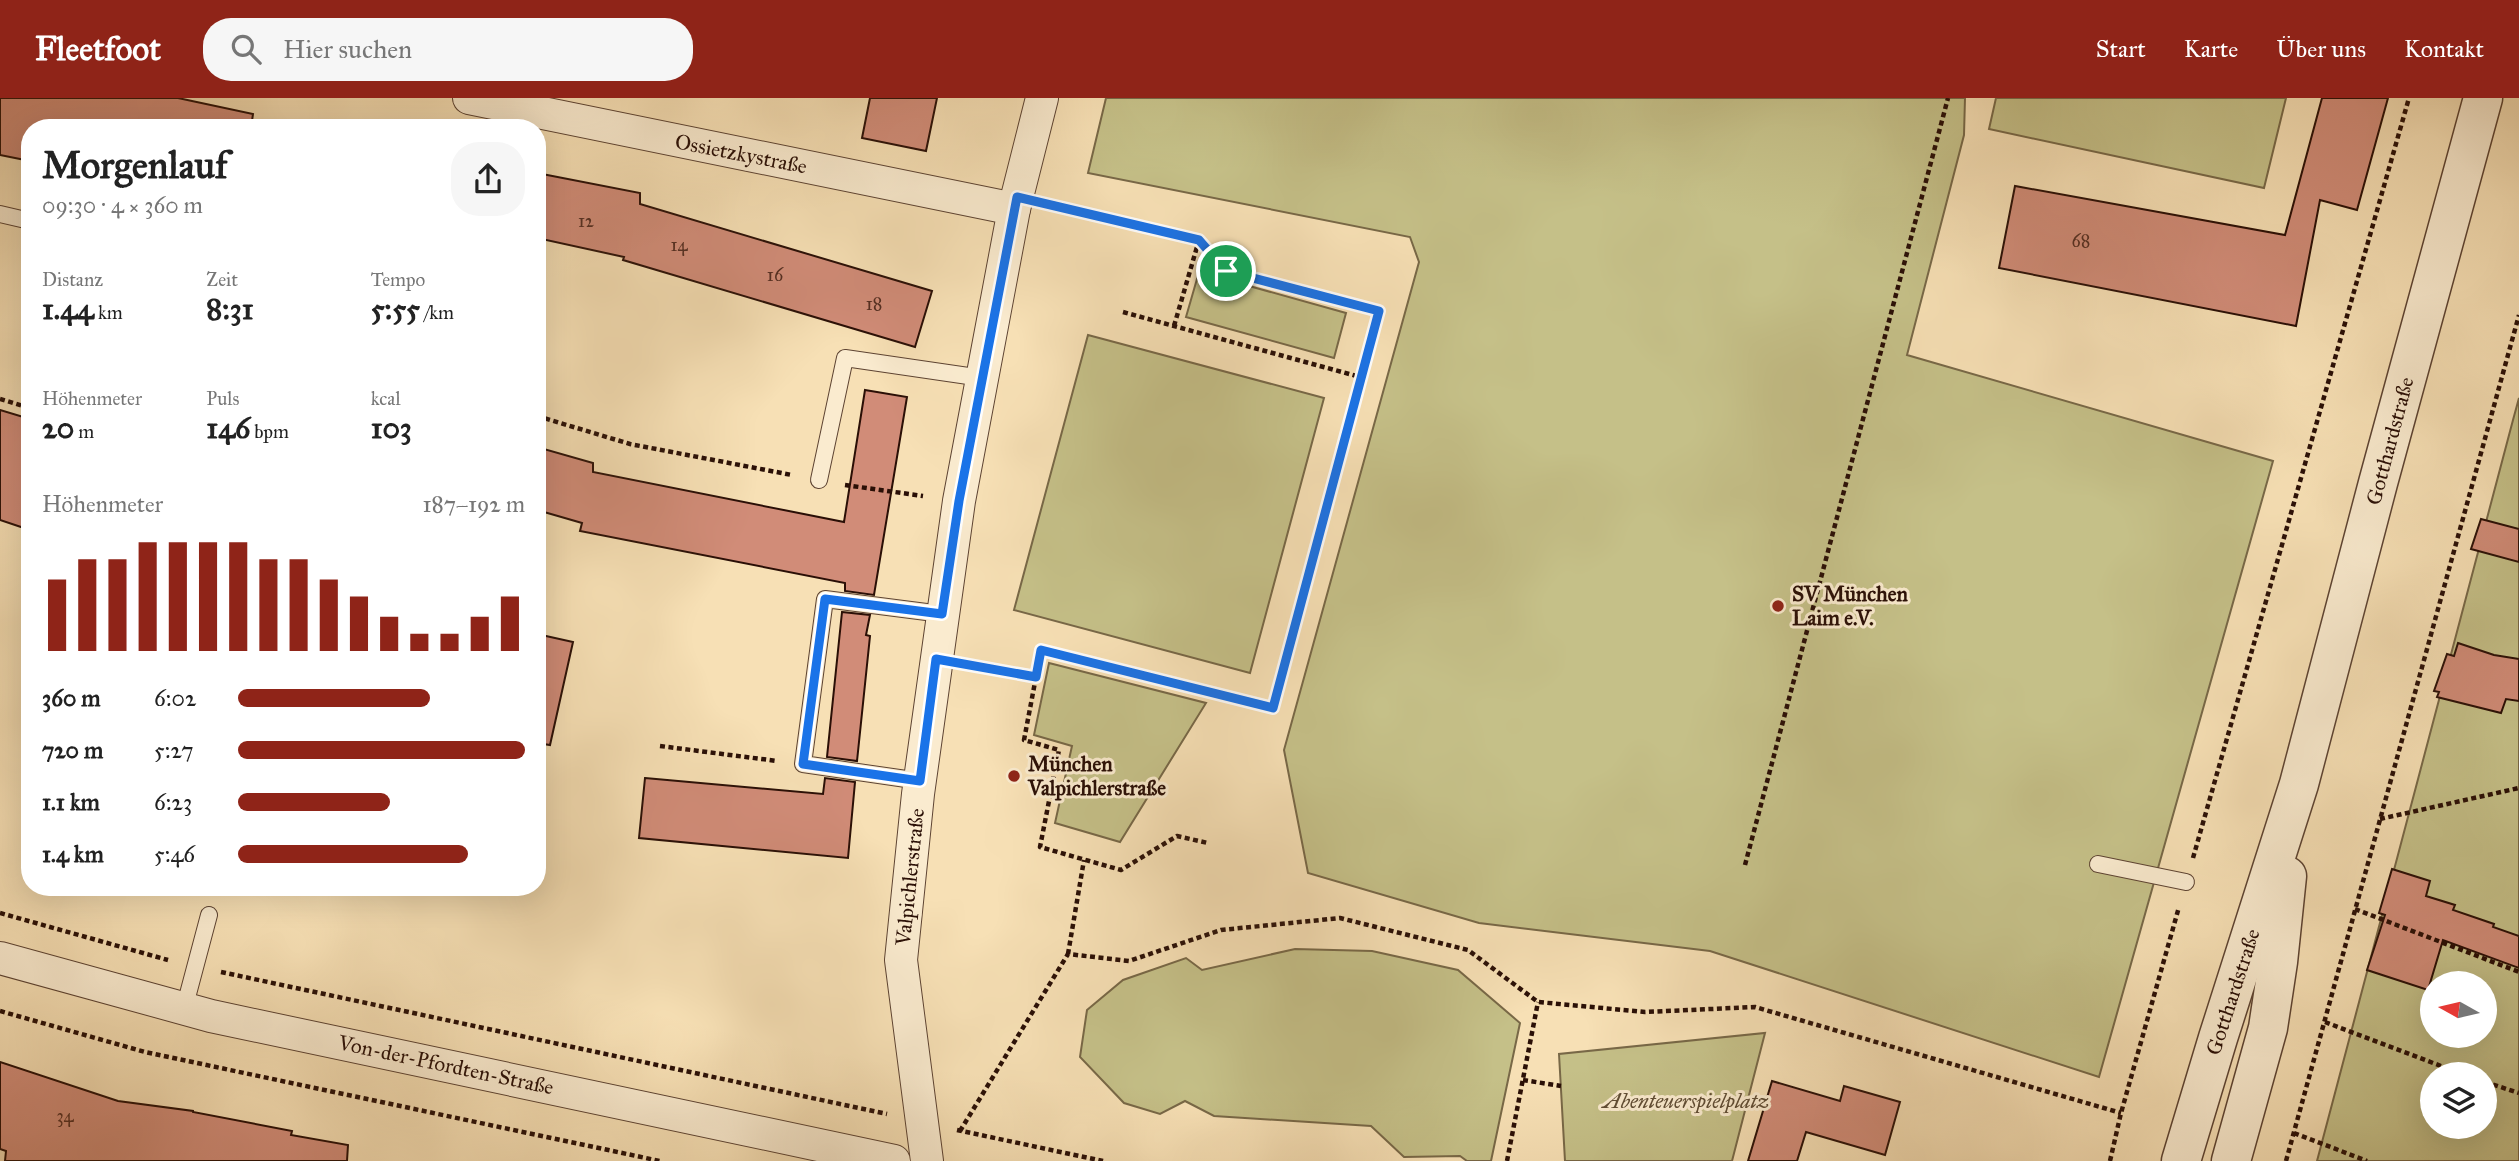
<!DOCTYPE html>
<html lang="de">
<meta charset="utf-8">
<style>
:root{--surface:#fff;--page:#f6f6f6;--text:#222;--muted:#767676;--accent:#8f2418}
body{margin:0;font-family:"IM FELL Great Primer",serif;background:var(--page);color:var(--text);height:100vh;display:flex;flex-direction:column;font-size:26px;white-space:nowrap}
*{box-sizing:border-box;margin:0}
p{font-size:23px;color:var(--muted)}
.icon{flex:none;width:38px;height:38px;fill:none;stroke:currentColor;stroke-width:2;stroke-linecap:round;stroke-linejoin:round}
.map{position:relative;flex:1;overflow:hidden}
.side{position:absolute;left:21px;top:21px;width:525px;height:777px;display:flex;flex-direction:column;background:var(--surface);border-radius:28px;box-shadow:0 7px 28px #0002}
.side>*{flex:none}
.needle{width:46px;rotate:278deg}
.tools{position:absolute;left:2420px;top:873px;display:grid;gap:14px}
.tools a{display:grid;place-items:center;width:77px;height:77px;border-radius:50%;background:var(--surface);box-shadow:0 7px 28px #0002;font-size:35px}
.pin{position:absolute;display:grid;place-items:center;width:60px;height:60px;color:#fff;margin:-30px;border:4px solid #fff;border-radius:50%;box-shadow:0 2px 7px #0007}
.round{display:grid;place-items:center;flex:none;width:74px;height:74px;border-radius:28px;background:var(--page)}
.summary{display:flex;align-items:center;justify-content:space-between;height:119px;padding:0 21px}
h1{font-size:38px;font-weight:700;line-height:52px}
.stats{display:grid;grid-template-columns:repeat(3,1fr);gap:10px;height:119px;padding:7px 21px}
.stats div{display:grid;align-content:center}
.stats b{font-size:30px;font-weight:700}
.stats small{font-size:19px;font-weight:400}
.stats p{font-size:19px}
.chart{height:196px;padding:14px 21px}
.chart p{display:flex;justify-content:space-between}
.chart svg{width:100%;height:126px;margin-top:7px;stroke:var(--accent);stroke-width:6}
ul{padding:0 21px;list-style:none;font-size:23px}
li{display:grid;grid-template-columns:112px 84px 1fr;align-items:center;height:52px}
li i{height:18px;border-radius:9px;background:var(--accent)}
header{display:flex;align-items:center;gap:42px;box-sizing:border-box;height:98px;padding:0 35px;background:var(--accent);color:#fff}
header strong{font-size:33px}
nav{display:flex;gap:38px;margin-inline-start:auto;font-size:24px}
.search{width:490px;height:63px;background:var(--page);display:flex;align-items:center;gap:18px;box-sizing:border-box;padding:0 24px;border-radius:28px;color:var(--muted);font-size:26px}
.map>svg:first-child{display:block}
.green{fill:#c5c088;stroke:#786847;stroke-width:2;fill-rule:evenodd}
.building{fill:#d18c78;stroke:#2a0f06;stroke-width:2}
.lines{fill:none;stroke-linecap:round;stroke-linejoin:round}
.service-casing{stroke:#5d4332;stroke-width:18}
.minor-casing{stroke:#5d4332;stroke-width:34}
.tertiary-casing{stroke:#5d4332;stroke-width:41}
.path{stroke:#2a0f06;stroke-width:4.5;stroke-dasharray:5 3.5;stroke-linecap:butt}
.service{stroke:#faebcf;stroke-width:16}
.minor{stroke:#faebcf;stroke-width:32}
.tertiary{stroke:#faebcf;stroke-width:38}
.route-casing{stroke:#fff;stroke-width:14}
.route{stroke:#1a73e8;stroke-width:9}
.poi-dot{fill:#8f2418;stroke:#faebcf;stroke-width:2.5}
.labels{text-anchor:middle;stroke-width:6;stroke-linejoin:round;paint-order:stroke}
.number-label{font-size:18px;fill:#542e22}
.street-label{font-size:21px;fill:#2a0f06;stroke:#faebcf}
.poi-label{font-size:21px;font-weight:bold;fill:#2a0f06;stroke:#faebcf;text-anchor:start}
.park-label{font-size:21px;font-style:italic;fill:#604d34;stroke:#faebcf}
</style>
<header>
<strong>Fleetfoot</strong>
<div class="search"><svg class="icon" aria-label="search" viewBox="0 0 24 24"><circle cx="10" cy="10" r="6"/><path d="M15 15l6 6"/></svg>Hier suchen</div>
<nav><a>Start</a><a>Karte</a><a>Über uns</a><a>Kontakt</a></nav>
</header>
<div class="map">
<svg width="2519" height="1063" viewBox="0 0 2519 1063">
<rect width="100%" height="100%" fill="#f7e0b5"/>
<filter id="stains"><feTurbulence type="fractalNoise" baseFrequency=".00286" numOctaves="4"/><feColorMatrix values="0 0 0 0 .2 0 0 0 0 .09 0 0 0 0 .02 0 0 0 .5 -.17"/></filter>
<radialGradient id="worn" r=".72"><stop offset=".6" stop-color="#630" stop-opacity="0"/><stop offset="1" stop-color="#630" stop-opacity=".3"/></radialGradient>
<g class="green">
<path d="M1106 0H1965L1964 37 1907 257 2273 363 2099 979 1710 853 1479 825 1308 775 1284 652 1419 164 1410 139 1088 75Z"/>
<path d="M1996 0H2286L2264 90 1989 31Z"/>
<path d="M1199 174 1346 215 1334 260 1186 219Z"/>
<path d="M1088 237 1324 300 1250 575 1014 512Z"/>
<path d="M2519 300V1063H2317L2513 322ZM2432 886H2485V938H2432ZM2432 976H2485V1029H2432Z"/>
<path d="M1049 565 1206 605 1120 744 1055 725 1072 648 1034 637Z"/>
<path d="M1295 851 1372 853 1458 872 1520 925 1491 1063H1467L1460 1058 1404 1059 1371 1028 1214 1018 1185 1003 1160 1016 1124 1005 1080 959 1087 912 1123 882 1186 860 1202 872Z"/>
<path d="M1765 935 1732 1063H1565L1559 956Z"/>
</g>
<g class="building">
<path d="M0 0H178L253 16 251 30H30V63L0 57Z"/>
<path d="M870 0H937L926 53 862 40Z"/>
<path d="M2322 0H2388L2357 112 2320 102 2296 228 1999 170 2015 88 2285 137Z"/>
<path d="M537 75 640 95V106L932 193 915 249 623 162 624 159 537 140Z"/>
<path d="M865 292 907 299 874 497 845 493V485L580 433 582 425 537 412V349L593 365V374L844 424Z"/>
<path d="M0 312 30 321V432L0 422Z"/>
<path d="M2481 421 2519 431V464L2471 451Z"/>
<path d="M842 514 870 517 866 537 870 538 857 663 827 659Z"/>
<path d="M537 536 573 544 550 647 537 645Z"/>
<path d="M2458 545 2494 557 2519 561V603L2506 601 2501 615 2437 599 2439 594 2434 593 2447 556 2454 558Z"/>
<path d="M645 680 823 696 825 680 855 684 848 760 639 740Z"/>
<path d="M2392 771 2430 783 2426 798 2455 807 2453 812 2494 826 2493 829 2519 838V870L2443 842 2428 892 2367 872 2385 817 2379 815Z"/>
<path d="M0 964 118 1003 193 1013V1014L292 1033 291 1037 348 1047 347 1063H5L6 1053 0 1051Z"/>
<path d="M1772 983 1840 1003 1844 988 1900 1004 1885 1057 1806 1034 1797 1063H1748Z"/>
</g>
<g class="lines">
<defs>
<g id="service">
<path d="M0 116 30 123"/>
<path d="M819 382 845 260 982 280"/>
<path d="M920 683 803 666 825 501 942 516"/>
<path d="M2098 766 2186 784"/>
<path d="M184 911 209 817"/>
</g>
<g id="minor">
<path d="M469 0 1014 111"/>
<path d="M0 860 211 918 894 1063"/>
<path d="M927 1063 901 862 918 696 959 403 1014 111 1042 0"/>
</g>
<g id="tertiary">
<path d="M2181 1063 2218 940 2299 686 2378 385 2483 0"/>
<path d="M2231 1063 2268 930 2278 864 2287 778"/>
</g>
</defs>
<use href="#service" class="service-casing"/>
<use href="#minor" class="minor-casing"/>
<use href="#tertiary" class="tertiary-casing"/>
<g class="path">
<path d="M1123 214 1360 279"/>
<path d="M1174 228 1199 142"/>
<path d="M0 301 30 310"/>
<path d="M537 318 630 346 792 377"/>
<path d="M845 387 923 398"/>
<path d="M971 568 1036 579 1041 552 1273 610 1379 213 1225 173 1199 142 1049 107"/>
<path d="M1036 579 1024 642 1059 652 1040 749 1121 772 1177 738 1208 745"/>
<path d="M660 648 777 663"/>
<path d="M2380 721 2519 690"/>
<path d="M2193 760 2409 0"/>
<path d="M1745 767 1948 0"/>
<path d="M2355 811 2519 874"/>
<path d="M0 815 168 862"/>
<path d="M1068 856 1084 762"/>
<path d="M221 874 887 1016"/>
<path d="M0 913 145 954 660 1063"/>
<path d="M2325 924 2462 976"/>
<path d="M1523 982 1561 988"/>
<path d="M2485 984 2519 995"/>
<path d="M957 1032 1103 1063"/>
<path d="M960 1033 1068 856 1129 863 1221 832 1340 820 1468 852 1538 904 1645 914 1755 909 2121 1015"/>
<path d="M2294 1035 2367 1063"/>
<path d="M1507 1063 1538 904"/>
<path d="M2110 1063 2121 1015 2179 809"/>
<path d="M2286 1063 2519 217"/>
</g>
<use href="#service" class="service"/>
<use href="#minor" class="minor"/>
<use href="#tertiary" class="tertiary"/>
</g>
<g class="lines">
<defs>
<path id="route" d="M1017 99 1199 142 1226 173 1379 213 1273 610 1041 552 1036 579 936 561 920 683 803 666 825 501 942 516 959 403Z"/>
</defs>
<use href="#route" class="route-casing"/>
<use href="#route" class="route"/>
</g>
<g class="poi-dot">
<circle cx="1778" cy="508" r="7"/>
<circle cx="1014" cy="678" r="7"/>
</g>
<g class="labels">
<g class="number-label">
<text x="586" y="129">12</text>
<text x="2081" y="149">68</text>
<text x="679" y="153">14</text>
<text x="775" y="183">16</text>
<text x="874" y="212">18</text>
<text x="65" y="1024">34</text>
</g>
<g class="street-label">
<text transform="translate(741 56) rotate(11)" y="7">Ossietzkystraße</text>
<text transform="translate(2390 343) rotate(-75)" y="7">Gotthardstraße</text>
<text transform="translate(910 779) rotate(-84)" y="7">Valpichlerstraße</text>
<text transform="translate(2233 894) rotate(-72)" y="7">Gotthardstraße</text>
<text transform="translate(446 967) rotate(12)" y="7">Von-der-Pfordten-Straße</text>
</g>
<g class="poi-label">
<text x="1792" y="503">SV München<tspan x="1792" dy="24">Laim e.V.</tspan></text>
<text x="1028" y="673">München<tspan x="1028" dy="24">Valpichlerstraße</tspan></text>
</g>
<g class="park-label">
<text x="1686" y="1010">Abenteuerspielplatz</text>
</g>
</g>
<rect width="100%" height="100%" filter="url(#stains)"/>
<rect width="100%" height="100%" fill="url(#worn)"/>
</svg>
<div class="tools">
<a><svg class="needle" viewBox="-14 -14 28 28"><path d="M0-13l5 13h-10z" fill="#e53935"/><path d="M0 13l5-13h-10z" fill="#767676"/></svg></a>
<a><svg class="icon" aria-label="layers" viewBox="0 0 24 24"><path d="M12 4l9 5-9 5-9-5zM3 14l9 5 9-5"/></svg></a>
</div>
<div class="pin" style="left:1226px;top:173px;background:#1e9e55"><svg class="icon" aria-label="arrive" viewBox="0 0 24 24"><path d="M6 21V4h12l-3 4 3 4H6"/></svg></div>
<section class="side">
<div class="summary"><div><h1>Morgenlauf</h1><p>09:30 · 4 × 360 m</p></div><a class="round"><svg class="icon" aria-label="share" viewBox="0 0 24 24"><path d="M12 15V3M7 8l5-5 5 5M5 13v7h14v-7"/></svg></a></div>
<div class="stats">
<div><p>Distanz</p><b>1.44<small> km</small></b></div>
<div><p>Zeit</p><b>8:31</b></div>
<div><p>Tempo</p><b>5:55<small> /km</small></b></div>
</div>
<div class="stats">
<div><p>Höhenmeter</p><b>20<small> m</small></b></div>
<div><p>Puls</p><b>146<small> bpm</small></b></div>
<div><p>kcal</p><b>103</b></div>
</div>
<div class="chart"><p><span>Höhenmeter</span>187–192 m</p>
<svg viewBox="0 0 160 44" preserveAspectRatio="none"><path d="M5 44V19M15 44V12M25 44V12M35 44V6M45 44V6M55 44V6M65 44V6M75 44V12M85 44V12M95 44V19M105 44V25M115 44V32M125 44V38M135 44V38M145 44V32M155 44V25"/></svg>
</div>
<ul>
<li><b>360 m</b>6:02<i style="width:67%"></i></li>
<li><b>720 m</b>5:27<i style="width:100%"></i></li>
<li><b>1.1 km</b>6:23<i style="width:53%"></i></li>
<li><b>1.4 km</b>5:46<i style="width:80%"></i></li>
</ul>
</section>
</div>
